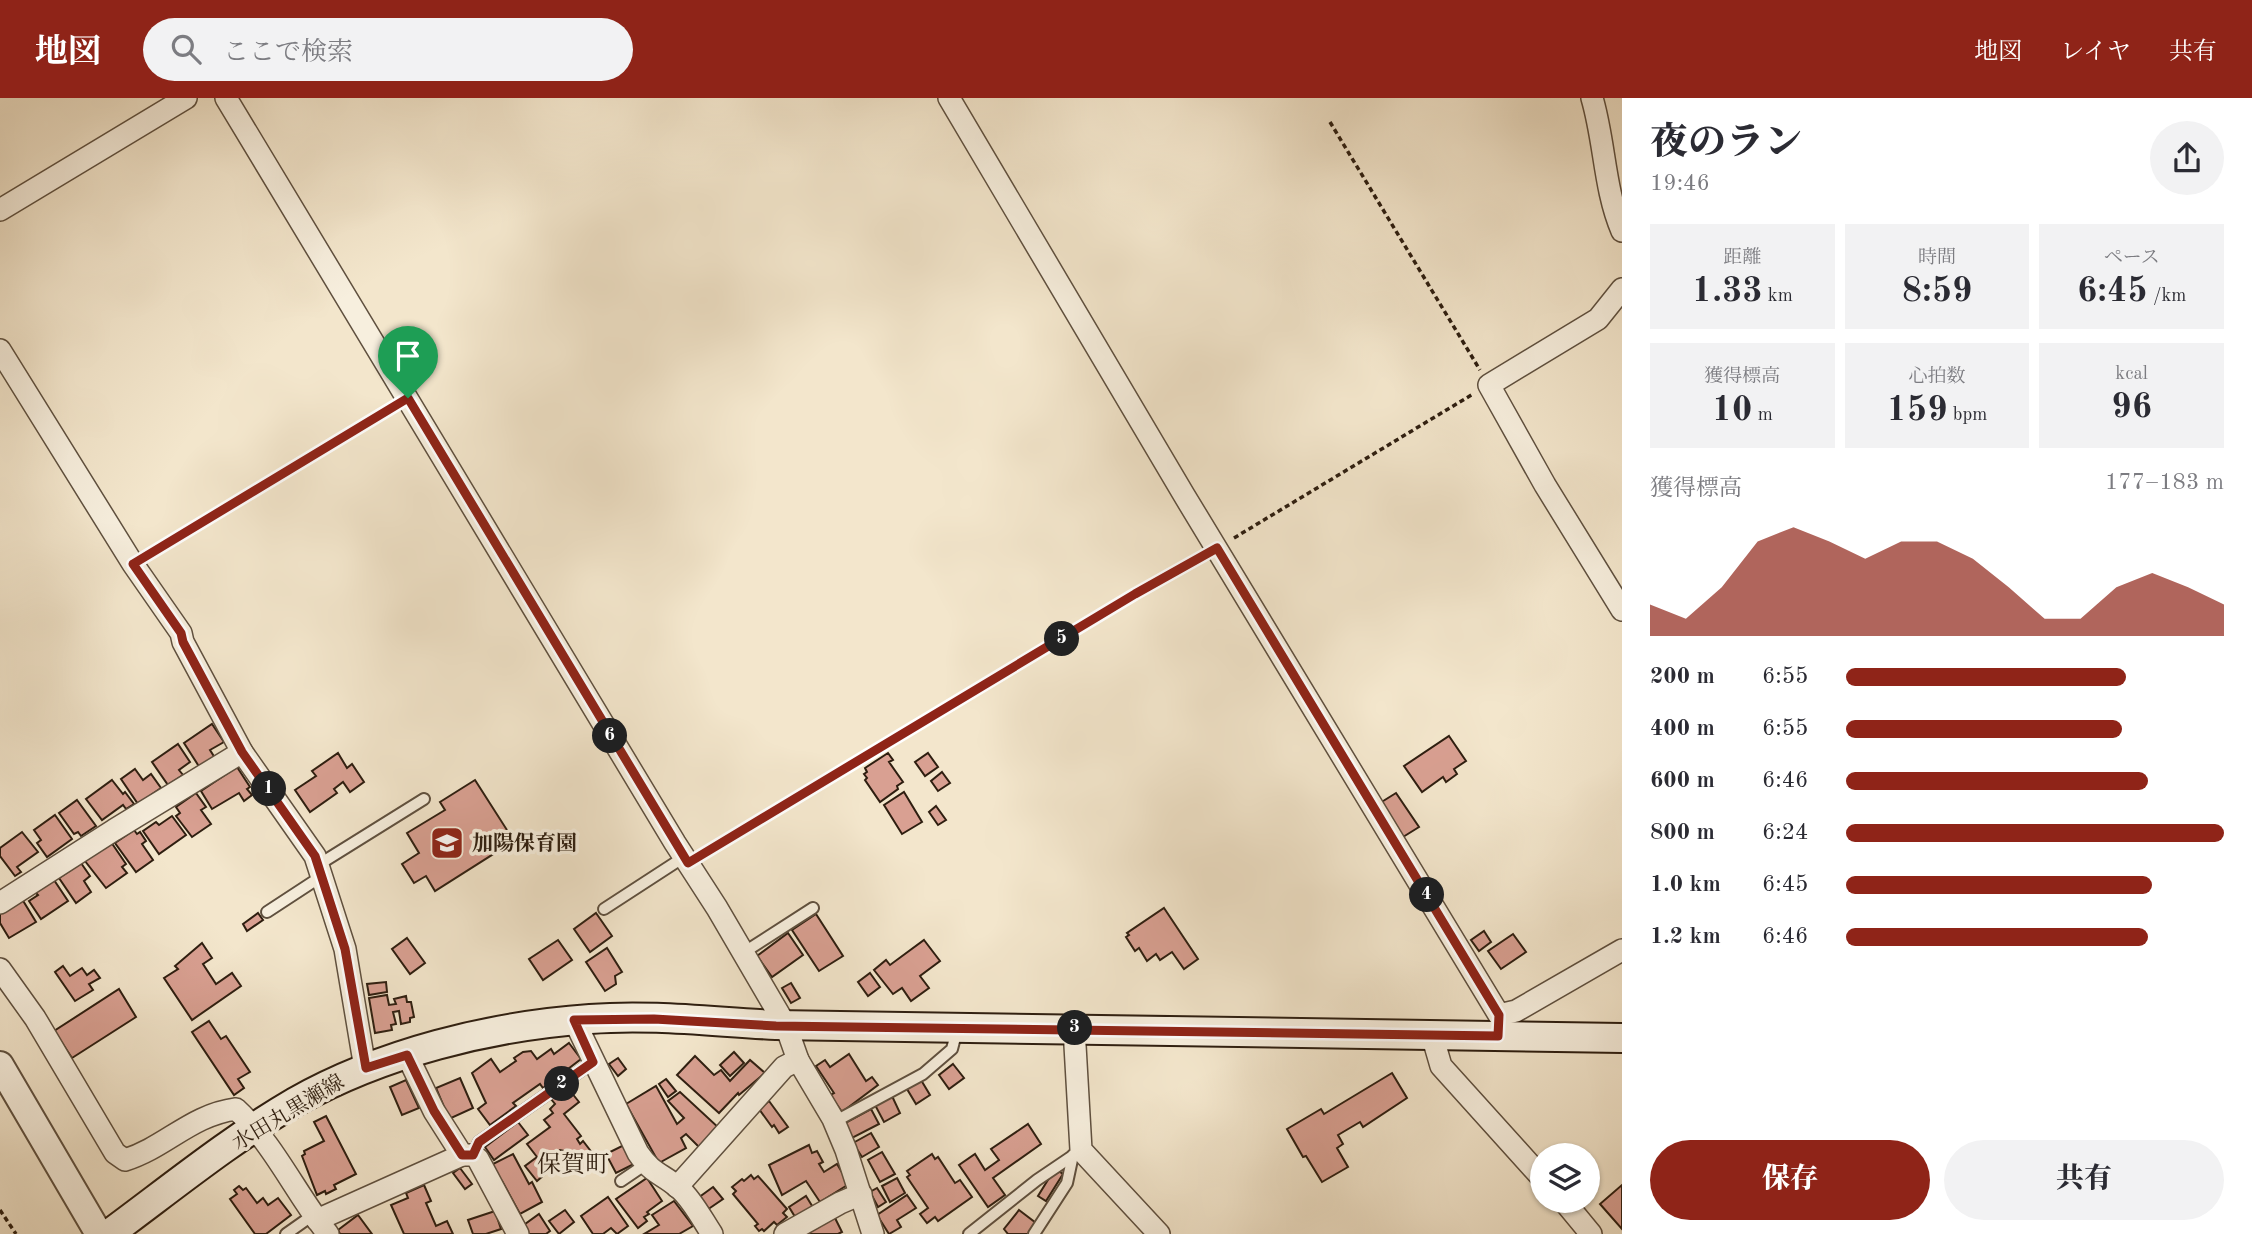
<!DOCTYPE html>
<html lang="ja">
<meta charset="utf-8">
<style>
:root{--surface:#fff;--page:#f2f2f3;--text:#2b2b33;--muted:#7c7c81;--accent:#8f2418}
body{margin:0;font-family:"Old Standard TT","Noto Serif JP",serif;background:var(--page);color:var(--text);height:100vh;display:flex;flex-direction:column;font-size:26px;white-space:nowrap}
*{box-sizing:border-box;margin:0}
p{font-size:23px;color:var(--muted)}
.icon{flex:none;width:38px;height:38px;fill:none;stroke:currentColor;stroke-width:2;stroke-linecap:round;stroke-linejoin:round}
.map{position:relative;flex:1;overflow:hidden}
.sheet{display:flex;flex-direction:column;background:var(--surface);width:630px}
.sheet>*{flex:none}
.buttons{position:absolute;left:1530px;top:1045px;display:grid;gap:14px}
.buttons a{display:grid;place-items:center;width:70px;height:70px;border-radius:50%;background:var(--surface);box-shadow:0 2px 5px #0004;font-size:35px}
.pin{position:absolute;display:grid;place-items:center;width:60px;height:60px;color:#fff;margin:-72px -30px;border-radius:50% 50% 50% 0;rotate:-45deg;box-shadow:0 0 7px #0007}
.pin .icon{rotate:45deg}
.km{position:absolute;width:35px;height:35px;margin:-18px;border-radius:50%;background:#222;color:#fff;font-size:19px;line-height:35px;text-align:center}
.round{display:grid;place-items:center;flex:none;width:74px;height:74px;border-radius:37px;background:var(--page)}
.head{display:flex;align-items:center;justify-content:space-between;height:119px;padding:0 28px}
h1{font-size:38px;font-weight:800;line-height:52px}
.stats{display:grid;grid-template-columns:repeat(3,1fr);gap:10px;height:119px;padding:7px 28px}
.stats div{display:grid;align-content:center;border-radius:0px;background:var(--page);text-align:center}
.stats b{font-size:35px;font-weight:800}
.stats small{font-size:19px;font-weight:400}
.stats p{font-size:19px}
.chart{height:196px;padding:14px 28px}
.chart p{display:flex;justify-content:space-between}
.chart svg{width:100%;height:126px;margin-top:7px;fill:var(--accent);opacity:.7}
.primary-button{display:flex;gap:14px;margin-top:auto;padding:14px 28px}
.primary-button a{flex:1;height:80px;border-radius:42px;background:var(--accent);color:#fff;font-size:28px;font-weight:800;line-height:80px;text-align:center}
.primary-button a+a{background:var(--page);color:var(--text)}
ul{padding:0 28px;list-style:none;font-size:23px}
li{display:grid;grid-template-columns:112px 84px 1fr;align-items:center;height:52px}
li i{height:18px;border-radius:9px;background:var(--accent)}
header{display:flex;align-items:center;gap:42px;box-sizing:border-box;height:98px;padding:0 35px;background:var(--accent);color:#fff}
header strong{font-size:33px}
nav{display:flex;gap:38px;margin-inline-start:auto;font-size:24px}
.search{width:490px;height:63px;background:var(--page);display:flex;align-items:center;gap:18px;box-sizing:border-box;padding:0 24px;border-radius:38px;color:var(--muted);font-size:26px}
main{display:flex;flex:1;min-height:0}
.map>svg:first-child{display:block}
.building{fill:#d9a092;stroke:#2e1e10;stroke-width:2}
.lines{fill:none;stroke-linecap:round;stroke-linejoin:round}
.service-casing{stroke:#5f503f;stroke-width:14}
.minor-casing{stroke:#5f503f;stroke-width:24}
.tertiary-casing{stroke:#5f503f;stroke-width:30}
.secondary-casing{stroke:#2e1e10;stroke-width:32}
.path{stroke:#2e1e10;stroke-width:3.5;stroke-dasharray:5 3.5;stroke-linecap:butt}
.service{stroke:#f7efde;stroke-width:10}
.minor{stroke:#f7efde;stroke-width:21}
.tertiary{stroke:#f7efde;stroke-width:26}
.secondary{stroke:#f7efde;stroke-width:28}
.route-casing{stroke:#fff;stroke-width:14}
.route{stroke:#8f2418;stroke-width:9}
.labels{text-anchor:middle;stroke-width:7;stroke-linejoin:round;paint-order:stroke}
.poi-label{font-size:21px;font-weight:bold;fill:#2e1e10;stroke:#f7efde;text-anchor:start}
.street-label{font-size:21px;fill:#2e1e10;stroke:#f7efde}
.quarter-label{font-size:24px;fill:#2e1e10;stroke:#f7efde}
</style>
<header>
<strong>地図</strong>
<div class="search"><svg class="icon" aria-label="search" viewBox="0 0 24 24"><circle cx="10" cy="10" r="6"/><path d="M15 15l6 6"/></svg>ここで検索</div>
<nav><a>地図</a><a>レイヤ</a><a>共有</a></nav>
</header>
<main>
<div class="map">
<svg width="1622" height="1136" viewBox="0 0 1622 1136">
<rect width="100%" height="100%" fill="#f3e6cc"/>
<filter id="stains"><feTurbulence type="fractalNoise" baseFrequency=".00286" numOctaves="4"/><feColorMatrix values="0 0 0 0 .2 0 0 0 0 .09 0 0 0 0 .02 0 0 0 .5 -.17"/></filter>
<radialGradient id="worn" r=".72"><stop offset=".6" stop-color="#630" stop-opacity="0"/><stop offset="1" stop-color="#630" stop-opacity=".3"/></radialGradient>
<g class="building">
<path d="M212 626 224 644 210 652 215 660 200 670 184 645Z"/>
<path d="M1449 638 1466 663 1454 671 1457 676 1446 684 1443 679 1422 694 1404 668Z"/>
<path d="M178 646 190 664 179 672 183 677 168 687 152 664Z"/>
<path d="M338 655 347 670 352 666 364 684 350 694 343 684 334 691 337 695 310 714 295 692 316 678 312 673Z"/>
<path d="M888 655 893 662 889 664 903 684 897 688 898 691 880 704 865 682 867 680 864 676 867 674 865 670Z"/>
<path d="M928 655 938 669 925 678 915 664Z"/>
<path d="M237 669 250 689 247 691 252 697 244 703 239 695 212 711 201 693Z"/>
<path d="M135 671 143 682 151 676 161 690 138 706 121 681Z"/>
<path d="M942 674 950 685 938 693 931 683Z"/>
<path d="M112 682 123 696 125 694 134 706 126 711 123 707 102 722 86 701Z"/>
<path d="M475 682 514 743 435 793 426 778 414 785 402 766 419 755 407 735 445 712 440 704Z"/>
<path d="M904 694 922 724 902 736 884 707Z"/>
<path d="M196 695 206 709 201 712 211 726 192 739 176 718 180 715 176 709Z"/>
<path d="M1396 695 1419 729 1403 739 1380 705Z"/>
<path d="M77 702 96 728 81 738 78 734 74 736 59 715Z"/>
<path d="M936 708 946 722 938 727 929 714Z"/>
<path d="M55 717 72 741 47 759 37 745 41 742 34 732Z"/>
<path d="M172 718 186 737 159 756 143 733 156 724 159 727Z"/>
<path d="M134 732 137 736 140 734 146 743 142 746 153 762 136 774 115 745Z"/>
<path d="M22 734 38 754 17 769 21 774 15 778 0 758V750Z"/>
<path d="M111 744 126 766 122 769 127 775 106 790 85 763Z"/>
<path d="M81 765 90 778 84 783 91 794 76 805 59 780Z"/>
<path d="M54 782 68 803 41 821 29 803 38 797 35 794Z"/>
<path d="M22 801 36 824 9 840 0 825V814Z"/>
<path d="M1164 810 1198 861 1184 871 1172 854 1160 862 1156 856 1147 863 1139 850 1135 853 1126 839 1129 837 1127 835Z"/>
<path d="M258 815 263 822 247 833 243 826Z"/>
<path d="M596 815 612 838 590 854 574 831Z"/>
<path d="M816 816 843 858 819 873 792 832Z"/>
<path d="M1484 833 1491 844 1479 853 1471 842Z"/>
<path d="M788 835 803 857 772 879 757 858Z"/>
<path d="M1513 836 1526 854 1501 871 1488 853Z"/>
<path d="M407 840 425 865 410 876 392 851Z"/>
<path d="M558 842 572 862 543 882 529 861Z"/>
<path d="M924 842 940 863 920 878 929 890 911 903 902 890 893 896 874 872 886 862 890 867Z"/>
<path d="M202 845 212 860 203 866 216 886 232 875 241 888 192 922 164 880 178 871 175 868Z"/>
<path d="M607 850 622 874 615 878 616 886 605 893 586 864Z"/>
<path d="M63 868 70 878 82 870 87 877 94 872 100 880 89 886 93 892 75 903 55 874Z"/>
<path d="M870 875 880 889 868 898 858 884Z"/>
<path d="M386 884 387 894 369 897 367 886Z"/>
<path d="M791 885 800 900 791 905 782 890Z"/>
<path d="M119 891 136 919 72 960 54 933Z"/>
<path d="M387 897 389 907 396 906 394 901 406 898 407 904H411L414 919 410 920V924L401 926 399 913 393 914 396 926 391 927 392 932 375 935 369 900Z"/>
<path d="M209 923 221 941 226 938 250 974 238 981 244 990 234 997 192 934Z"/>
<path d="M569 945 581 961 543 990 540 986 513 1005 516 1008 490 1027 478 1011 486 1005 472 975 491 961 500 974 516 963 514 960 523 954 531 953 537 961 551 951 554 956Z"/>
<path d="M734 954 744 965 730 978 720 967Z"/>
<path d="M849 956 866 983 872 979 878 987 842 1014 830 997 834 995 816 968 825 962 830 969Z"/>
<path d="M695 958 714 977 721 972 730 983 750 962 765 975 739 997 738 995 719 1015 677 977Z"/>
<path d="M618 960 626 971 618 978 609 966Z"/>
<path d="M953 966 964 980 949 991 939 977Z"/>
<path d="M1392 975 1407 1000 1363 1029 1360 1024 1338 1037 1343 1046 1337 1050 1348 1069 1322 1084 1306 1058 1303 1059 1287 1031 1321 1011 1324 1016Z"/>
<path d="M460 980 473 1010 449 1021 436 990Z"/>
<path d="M666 981 676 993 668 999 659 986Z"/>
<path d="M406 982 419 1010 402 1017 390 989Z"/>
<path d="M921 982 930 997 916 1006 907 991Z"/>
<path d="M656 988 677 1026 684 1020 668 1003 680 994 720 1031 702 1052 686 1036 681 1040 686 1050 659 1065 626 1006Z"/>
<path d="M567 989 579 1004 564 1016 581 1038 577 1041 580 1046 583 1043 593 1056 590 1058 596 1064 581 1075 564 1053 560 1052 547 1063 552 1070 537 1083 525 1068 537 1059 527 1046 550 1029 544 1022 553 1015 550 1011 555 1006 551 1001Z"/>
<path d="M892 998 900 1015 884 1024 875 1007Z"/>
<path d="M769 1003 788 1029 779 1035 774 1027 772 1029 759 1011Z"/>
<path d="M871 1011 879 1026 852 1040 845 1025Z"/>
<path d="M326 1018 356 1076 334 1087 336 1091 326 1096 325 1093 317 1097 302 1058 305 1056 304 1053 324 1043 314 1024Z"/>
<path d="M518 1024 528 1037 494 1062 485 1049Z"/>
<path d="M1028 1026 1041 1046 993 1080 1005 1097 988 1109 959 1067 975 1056 985 1072 999 1062 991 1051Z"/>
<path d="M871 1035 879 1049 862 1059 853 1045Z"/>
<path d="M624 1047 634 1066 616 1075 606 1056Z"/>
<path d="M809 1047 812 1055 817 1053 823 1064 819 1066 824 1074 837 1066 849 1086 820 1104 806 1083 782 1097 769 1067Z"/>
<path d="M882 1054 895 1076 880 1084 868 1062Z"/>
<path d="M513 1056 529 1086 532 1084 542 1104 520 1116 502 1083 498 1085 489 1068Z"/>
<path d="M932 1056 935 1061 938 1059 955 1085 960 1082 972 1099 938 1123 935 1119 927 1125 920 1116 928 1110 907 1079 910 1077 907 1073Z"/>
<path d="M460 1070 472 1086 465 1091 453 1075Z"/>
<path d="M1057 1072 1063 1076 1046 1103 1038 1098 1051 1077Z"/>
<path d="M751 1077 754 1081 758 1078 787 1111 783 1115 787 1119 777 1127 774 1124 764 1133 762 1131 759 1133 755 1128 758 1126 733 1096 736 1093 732 1089 742 1081 744 1083Z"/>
<path d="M647 1080 662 1103 647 1114 649 1116 644 1119 647 1123 638 1130 616 1101Z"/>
<path d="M897 1080 905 1095 890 1104 882 1088Z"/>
<path d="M424 1087 431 1103 426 1105 436 1128 447 1123 453 1136H404L391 1107 408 1100 406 1095Z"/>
<path d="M1622 1087V1131L1600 1106Z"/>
<path d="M239 1088 243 1092 246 1090 257 1105 263 1100 268 1107 278 1100 291 1117 266 1136H255L230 1101 237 1096 234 1092Z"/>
<path d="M713 1089 723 1101 707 1112 698 1100Z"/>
<path d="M877 1090 886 1104 878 1109 870 1094Z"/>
<path d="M907 1097 916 1110 897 1122 901 1129 889 1136 877 1117Z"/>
<path d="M806 1098 814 1111 797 1122 789 1109Z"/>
<path d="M608 1099 628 1128 617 1136 611 1130 603 1136H593L581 1118Z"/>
<path d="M674 1103 693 1128 679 1136H644L659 1127 652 1117Z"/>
<path d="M565 1112 574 1124 559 1136 549 1123Z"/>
<path d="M1019 1112 1036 1125 1028 1136H1008L1004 1131Z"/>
<path d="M495 1113 501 1131 486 1136H473L468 1122Z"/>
<path d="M539 1116 550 1133 546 1136H526L521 1129Z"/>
<path d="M358 1117 372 1136H340L338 1132Z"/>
<path d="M834 1118 842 1134 838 1136H805Z"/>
</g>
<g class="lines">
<defs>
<g id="service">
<path d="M318 767 424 701"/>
<path d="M604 811 684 759"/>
<path d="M267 814 322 778"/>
<path d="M743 855 813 810"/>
<path d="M834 1024 923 976 952 951 957 932"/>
<path d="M473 1057 479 1044 593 964"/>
<path d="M621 1083 646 1066"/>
<path d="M286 1136 313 1117"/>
<path d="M969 1136 1037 1082 1071 1059"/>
<path d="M1034 1136 1067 1085 1073 1057"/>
</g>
<g id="minor">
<path d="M226 0 675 745 717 810 786 928 798 962 833 1021 846 1052 873 1136"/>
<path d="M949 0 1184 397 1499 917 1516 913 1622 852"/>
<path d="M1592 0C1605 44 1604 91 1622 133"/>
<path d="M0 112 186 0"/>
<path d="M1622 191 1598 221 1489 287 1545 387 1622 512"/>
<path d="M0 252 133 466 181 535 183 544 242 654 315 758 345 851 365 970"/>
<path d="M0 805 114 732 242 654"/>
<path d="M0 871 35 920 115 1055 125 1062C166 1049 191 1017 236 1011 274 1046 296 1096 328 1136"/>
<path d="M574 922 638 1055C653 1077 662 1075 680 1091 693 1103 702 1121 712 1136"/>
<path d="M1074 930 1081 1052 1159 1136"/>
<path d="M1432 937 1441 968 1542 1080"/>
<path d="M407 957 434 1013 462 1057H473L478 1061 518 1136"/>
<path d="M677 1089 784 969 798 962"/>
<path d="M1563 1102 1591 1136"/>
<path d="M317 1122 462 1057"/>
<path d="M785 1136 840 1105 861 1096"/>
</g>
<path id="tertiary" d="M0 967 99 1136"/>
<path id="secondary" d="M109 1136C170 1091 230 1042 295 1004 382 955 490 928 590 921 651 916 714 924 776 927L1622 940"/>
</defs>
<use href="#service" class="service-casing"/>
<use href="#minor" class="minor-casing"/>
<use href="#tertiary" class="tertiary-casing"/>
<use href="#secondary" class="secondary-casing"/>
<g class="path">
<path d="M1330 24 1480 272"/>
<path d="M1234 440 1473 296"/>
<path d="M149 456 391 310"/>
<path d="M704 755 1200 460"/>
<path d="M0 1112 16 1136"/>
</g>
<use href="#service" class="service"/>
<use href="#minor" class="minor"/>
<use href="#tertiary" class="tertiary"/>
<use href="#secondary" class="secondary"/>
</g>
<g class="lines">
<defs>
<path id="route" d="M408 300 688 765 1135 496 1217 450 1499 917 1498 938 776 928 654 921 574 922 593 964 479 1044 473 1057H462L434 1013 407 957 366 970 345 851 315 758 242 654 183 544 181 535 133 466Z"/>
</defs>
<use href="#route" class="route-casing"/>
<use href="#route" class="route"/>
</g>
<defs>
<symbol id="school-square" viewBox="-11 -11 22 22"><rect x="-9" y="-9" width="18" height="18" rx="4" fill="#8f2418" stroke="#f7efde"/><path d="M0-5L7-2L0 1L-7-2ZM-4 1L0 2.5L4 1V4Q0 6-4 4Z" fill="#fff"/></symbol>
</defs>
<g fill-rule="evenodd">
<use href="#school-square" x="428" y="726" width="38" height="38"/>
</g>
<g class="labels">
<g class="poi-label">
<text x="472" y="752">加陽保育園</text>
</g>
<g class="street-label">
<text transform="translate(288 1014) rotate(-31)" y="7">水田丸黒瀬線</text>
</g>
<g class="quarter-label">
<text x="573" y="1074">保賀町</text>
</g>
</g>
<rect width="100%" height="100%" filter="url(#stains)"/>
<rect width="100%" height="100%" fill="url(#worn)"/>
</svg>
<div class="buttons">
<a><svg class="icon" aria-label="layers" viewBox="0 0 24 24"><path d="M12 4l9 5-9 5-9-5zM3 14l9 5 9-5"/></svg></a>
</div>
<div class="pin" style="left:408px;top:300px;background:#1e9e55"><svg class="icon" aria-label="arrive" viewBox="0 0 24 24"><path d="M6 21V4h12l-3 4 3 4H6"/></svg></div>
<b class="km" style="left:269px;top:691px">1</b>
<b class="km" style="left:562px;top:986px">2</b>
<b class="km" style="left:1075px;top:930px">3</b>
<b class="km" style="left:1427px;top:797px">4</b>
<b class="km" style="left:1062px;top:541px">5</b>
<b class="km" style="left:610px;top:638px">6</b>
</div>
<section class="sheet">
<div class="head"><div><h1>夜のラン</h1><p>19:46</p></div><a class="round"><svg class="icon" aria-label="share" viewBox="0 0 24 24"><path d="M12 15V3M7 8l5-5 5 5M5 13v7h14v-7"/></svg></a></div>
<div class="stats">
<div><p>距離</p><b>1.33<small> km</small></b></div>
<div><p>時間</p><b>8:59</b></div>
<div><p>ペース</p><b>6:45<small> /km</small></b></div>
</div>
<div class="stats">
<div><p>獲得標高</p><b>10<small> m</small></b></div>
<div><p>心拍数</p><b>159<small> bpm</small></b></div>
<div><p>kcal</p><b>96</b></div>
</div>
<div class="chart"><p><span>獲得標高</span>177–183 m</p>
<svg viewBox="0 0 160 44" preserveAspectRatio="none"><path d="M0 44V33L10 38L20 27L30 11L40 6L50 11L60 17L70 11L80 11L90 17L100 27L110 38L120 38L130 27L140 22L150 27L160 33V44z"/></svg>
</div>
<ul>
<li><b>200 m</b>6:55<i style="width:74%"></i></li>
<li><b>400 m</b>6:55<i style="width:73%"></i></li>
<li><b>600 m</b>6:46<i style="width:80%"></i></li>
<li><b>800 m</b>6:24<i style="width:100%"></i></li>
<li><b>1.0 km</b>6:45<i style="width:81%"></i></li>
<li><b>1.2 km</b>6:46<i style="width:80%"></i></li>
</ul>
<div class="primary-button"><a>保存</a><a>共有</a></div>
</section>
</main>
